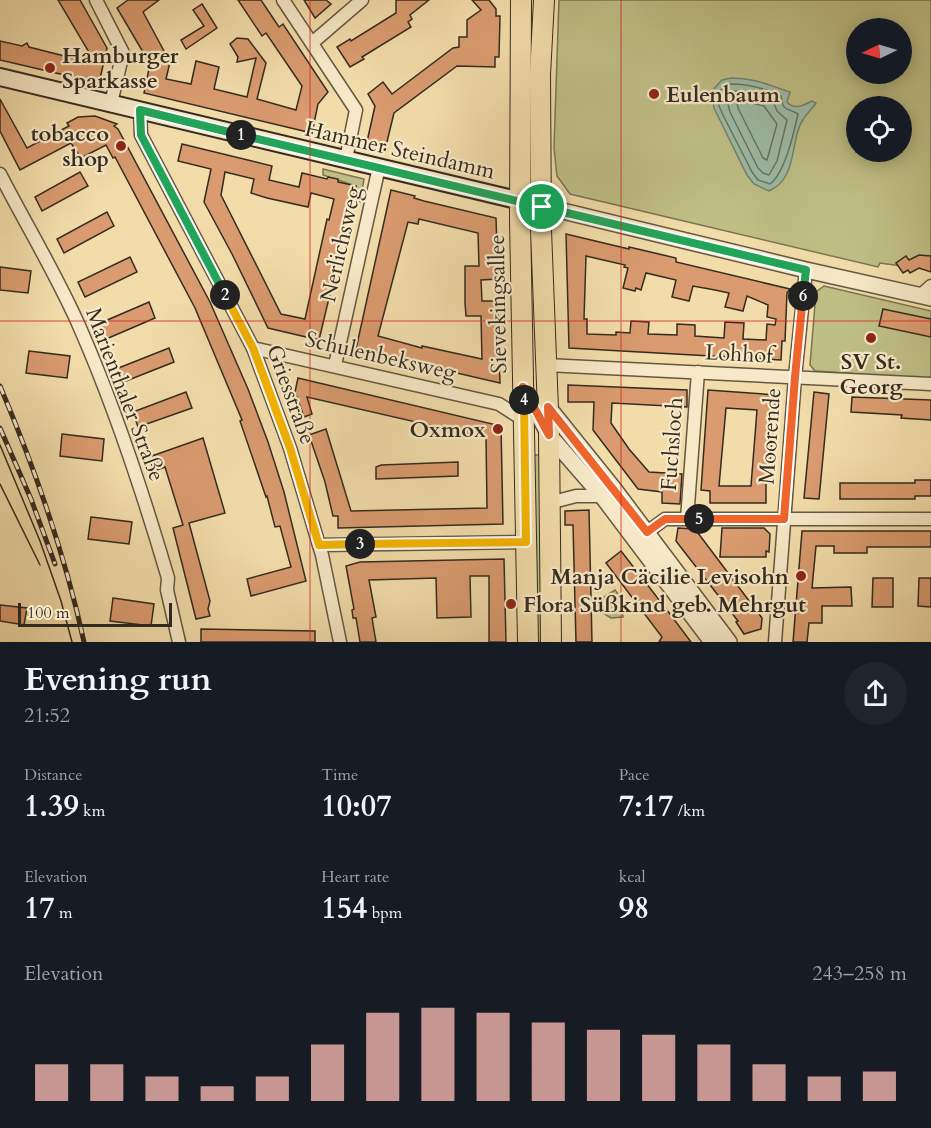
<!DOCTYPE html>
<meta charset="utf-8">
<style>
:root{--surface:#171b24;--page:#20242c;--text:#f1f3f6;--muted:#9ea1a6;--accent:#c59692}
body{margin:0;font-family:Cardo,serif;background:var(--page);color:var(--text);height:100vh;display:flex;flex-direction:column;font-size:22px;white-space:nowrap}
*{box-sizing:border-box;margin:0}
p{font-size:20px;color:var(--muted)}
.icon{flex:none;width:33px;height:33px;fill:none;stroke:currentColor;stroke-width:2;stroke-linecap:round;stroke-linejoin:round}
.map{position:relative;height:642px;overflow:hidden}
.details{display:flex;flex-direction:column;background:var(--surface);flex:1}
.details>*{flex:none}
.needle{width:39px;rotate:265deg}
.controls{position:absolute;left:846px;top:18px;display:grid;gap:12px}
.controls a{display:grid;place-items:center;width:66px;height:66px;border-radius:50%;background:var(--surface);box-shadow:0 3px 15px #0003;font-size:30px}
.scale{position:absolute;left:18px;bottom:15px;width:154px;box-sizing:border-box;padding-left:6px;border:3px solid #342b20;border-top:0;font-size:16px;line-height:21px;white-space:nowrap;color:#342b20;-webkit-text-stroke:4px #f7e9c8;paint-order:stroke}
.pin{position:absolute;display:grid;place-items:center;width:51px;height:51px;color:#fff;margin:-26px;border:3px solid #fff;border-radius:50%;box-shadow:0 2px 6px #0007}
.km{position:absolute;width:30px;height:30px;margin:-15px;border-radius:50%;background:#222;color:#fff;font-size:16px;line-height:30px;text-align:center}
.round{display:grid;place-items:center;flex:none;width:63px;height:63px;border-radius:32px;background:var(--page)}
.headline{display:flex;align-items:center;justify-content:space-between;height:102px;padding:0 24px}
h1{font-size:33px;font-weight:700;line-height:45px}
.figures{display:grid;grid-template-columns:repeat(3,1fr);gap:9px;height:102px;padding:6px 24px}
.figures div{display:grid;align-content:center}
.figures b{font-size:30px;font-weight:700}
.figures small{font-size:16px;font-weight:400}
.figures p{font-size:16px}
.chart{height:168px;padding:12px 24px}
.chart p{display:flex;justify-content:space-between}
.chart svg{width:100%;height:108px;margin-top:6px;stroke:var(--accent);stroke-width:6}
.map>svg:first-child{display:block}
.green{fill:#bfbf85;stroke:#7a7552;stroke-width:1.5;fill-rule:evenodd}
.water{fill:#9cbca6;stroke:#728270;stroke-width:1.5}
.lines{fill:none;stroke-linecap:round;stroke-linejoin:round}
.shore{stroke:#687463;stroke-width:1.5}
.building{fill:#d99b6f;stroke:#342b20;stroke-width:1.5;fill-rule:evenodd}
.minor-casing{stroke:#645842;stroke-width:15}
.tertiary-casing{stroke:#645842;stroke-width:18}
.secondary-casing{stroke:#342b20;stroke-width:20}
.primary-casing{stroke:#342b20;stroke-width:22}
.minor{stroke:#f7e9c8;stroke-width:12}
.tertiary{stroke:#f7e9c8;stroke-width:15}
.secondary{stroke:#f7e9c8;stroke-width:16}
.primary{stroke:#f2ddaa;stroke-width:20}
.tram{stroke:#342b20;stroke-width:1.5}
.rail-casing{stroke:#342b20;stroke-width:5}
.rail{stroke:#f7e9c8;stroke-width:3;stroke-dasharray:9;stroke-linecap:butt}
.split-1-casing{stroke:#fff;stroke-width:12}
.split-2-casing{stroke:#fff;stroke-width:12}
.split-3-casing{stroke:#fff;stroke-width:12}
.split-4-casing{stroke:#fff;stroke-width:12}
.split-5-casing{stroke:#fff;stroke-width:12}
.split-6-casing{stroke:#fff;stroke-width:12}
.split-7-casing{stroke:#fff;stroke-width:12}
.split-1{stroke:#22a559;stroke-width:8}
.split-2{stroke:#22a559;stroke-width:8}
.split-3{stroke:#f5b400;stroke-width:8}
.split-4{stroke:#f5b400;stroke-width:8}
.split-5{stroke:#f0652b;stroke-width:8}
.split-6{stroke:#f0652b;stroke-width:8}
.split-7{stroke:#22a559;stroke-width:8}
.grid{fill:none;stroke:#d62828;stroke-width:1.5;stroke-opacity:0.55}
.poi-dot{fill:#8f2418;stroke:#f7e9c8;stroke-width:2}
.labels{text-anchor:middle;stroke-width:4.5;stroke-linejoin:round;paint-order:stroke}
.poi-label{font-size:22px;font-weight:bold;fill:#342b20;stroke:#f7e9c8;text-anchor:start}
.street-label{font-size:22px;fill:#342b20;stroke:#f7e9c8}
</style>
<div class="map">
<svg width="931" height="642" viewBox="0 0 931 642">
<rect width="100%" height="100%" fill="#f2ddaa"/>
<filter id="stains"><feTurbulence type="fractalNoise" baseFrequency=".00333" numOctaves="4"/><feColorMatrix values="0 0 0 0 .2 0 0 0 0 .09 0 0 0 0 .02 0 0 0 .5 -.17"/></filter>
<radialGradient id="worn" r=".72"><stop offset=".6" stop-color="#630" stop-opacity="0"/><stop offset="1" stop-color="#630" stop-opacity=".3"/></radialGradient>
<g class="green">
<path d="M559 0H931V270L880 263 878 267 570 194 557 176 554 148ZM856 28H902V74H856ZM856 106H902V152H856Z"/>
<path d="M323 169 364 179 360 202 353 200 356 186 323 175Z"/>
<path d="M824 286 931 311V379L815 371 810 365 816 292Z"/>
<path d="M533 455H541L544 642H536Z"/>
<path d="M615 590 621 598 623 617 611 618 603 613 604 597Z"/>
</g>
<path class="water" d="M731 78C755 78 768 85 790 92L787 102C794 110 803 106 812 101L816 103C812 109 808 112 804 118 789 139 799 178 769 191L754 184 747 175 714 108 712 91 722 80Z"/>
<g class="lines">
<g class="shore">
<path d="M731 84C750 84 764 88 781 96 783 112 786 107 798 114 794 132 785 173 770 184L758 180 752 172 723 115 719 106V92L725 86Z"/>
<path d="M732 91C747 91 760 93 773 101L777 111 787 120 777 161 769 175 763 173 758 168 730 112 726 96Z"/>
<path d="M740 100 764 106 777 124 767 160 763 158 738 108 737 103Z"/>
</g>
</g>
<g class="building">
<path d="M58 0H80L107 48 99 83 0 60V41L22 46 27 43 29 47 96 64Z"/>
<path d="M128 0H159L143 12 170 62 166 79 191 84 196 61 219 67 214 89 247 97 256 58 237 62 238 57 230 44 237 38 248 39 266 63 257 99 296 110 302 86 266 33 262 36 238 0H261L279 27 283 24 328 92 318 104 312 133 144 93 150 64 117 8Z"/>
<path d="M304 0H326L331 4 315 18Z"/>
<path d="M396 0H429L410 15 412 19 408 22 411 27 362 57 364 59 350 67 337 47 350 39 351 41 396 13Z"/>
<path d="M472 0H489L496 9V16H500L499 57H495V67L457 66 394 113 385 150 366 146 375 106 368 94 383 82 392 94 453 48 459 47V37H467V20L481 10Z"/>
<path d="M202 4 217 28 186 49 181 40 204 26 193 10Z"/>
<path d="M0 99 27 148 69 126 67 123 78 117 95 116 117 124 114 126 118 129 210 302 248 389 268 442 284 492 306 581 251 596 247 579 291 567 280 526 275 527 267 496 266 497 240 421 242 420 195 308 115 157 113 158 106 145 81 158 71 143 20 170 0 131Z"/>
<path d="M182 144 272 166 269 180 299 187 302 173 327 179 328 177 338 179V182L356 186 328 293 330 294 319 340 268 328 232 254 204 202 211 169 178 161ZM225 172 254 179 251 193 267 198 308 207 311 193 334 199 329 220 327 219 305 319 281 314 221 195Z"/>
<path d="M80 172 88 186 42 211 35 197Z"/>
<path d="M391 190 415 196 414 198 424 201 496 218 498 279 481 280 482 301H498L500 383 418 364 419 362 410 359 401 357 400 359 356 349ZM419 219 478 233 479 266H465V303L466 316H481L482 359 422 346V348L378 336 408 222 418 224Z"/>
<path d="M107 212 114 226 64 253 57 239Z"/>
<path d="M566 234 629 249V247L676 258V262L790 289 787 293 785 341H782L781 360 569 348ZM586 256 625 265 624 267 628 268 623 288 635 291 636 288 641 290 646 273 676 280 672 297 689 301 693 286 715 290 729 293 725 307 743 311 747 296 768 305 767 317 776 319 775 325 767 324 766 340 743 339 744 323 725 322 724 338 695 336V325L677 324V335L648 334 649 322 631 321 630 333 616 332V335L587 334V319H584Z"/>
<path d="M919 255 931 256V272L919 268 910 273 908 270 903 273 896 263 906 256 909 260Z"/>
<path d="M130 257 137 272 85 297 78 282Z"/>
<path d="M0 267 31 271 28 293 0 290Z"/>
<path d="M149 302 155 318 104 340 98 324Z"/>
<path d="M883 309 931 319V337L879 326Z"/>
<path d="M169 348 174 362 121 383 116 369Z"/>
<path d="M29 351 70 356 67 378 26 373Z"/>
<path d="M298 378 501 426 503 524 338 528V516H333L325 482 309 435 326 429 351 511 487 508 486 438 307 397 312 414 304 417 295 392Z"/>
<path d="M568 385 687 390V407L612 403 611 423 629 449 649 472 682 474 680 504 662 503V492L638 489 593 430 594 402H568Z"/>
<path d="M708 390 776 395 769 475 766 474V503H710V491L701 490ZM726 408 757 410 751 486H719Z"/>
<path d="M186 392 192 408 138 427 133 412Z"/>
<path d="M814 392 829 394 819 499 804 498Z"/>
<path d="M852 397 931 400V420L901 418 902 415 851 412Z"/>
<path d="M62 434 104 439 102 461 60 456Z"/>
<path d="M203 438 225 513 189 523 210 601 208 609 210 616 196 619 173 528 183 525 165 467 154 471 149 457Z"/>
<path d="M458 462V476L376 479V467L381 465Z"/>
<path d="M915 480H931V496H915V499H840V483H915Z"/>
<path d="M589 510 592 642H576L573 525H565V511Z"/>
<path d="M91 517 132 522 129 544 88 539Z"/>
<path d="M678 528 695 529 762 618 761 629 744 634 736 622 738 621 676 541Z"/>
<path d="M722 528H764L770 534 769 552 766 551V557H720Z"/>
<path d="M802 531H931V547H867V553H834V546H816L812 588 851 587 852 606H822V623H809L807 642H793Z"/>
<path d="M621 551 667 610 691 642H659L662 637 606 563Z"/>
<path d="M504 559 506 642H489V576H470L471 617 437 618 436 578 369 580 376 617 372 618 376 642H360L356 618H353L352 610 354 609 346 566 360 562Z"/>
<path d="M873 578H893V607H872Z"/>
<path d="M919 578H931V607L918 606Z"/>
<path d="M113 598 154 604 151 626 110 621Z"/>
<path d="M0 605 27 608 24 625 0 621Z"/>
<path d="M201 629 315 631V642H201Z"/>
</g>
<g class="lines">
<defs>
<g id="minor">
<path d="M96 0 123 53 111 103"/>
<path d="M283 0 356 110 346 159"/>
<path d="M312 43 362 0"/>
<path d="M140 110 141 135 253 348 290 448 322 555 340 642"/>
<path d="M0 174C26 225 57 275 80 328 116 410 143 493 168 578L167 590 179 642"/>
<path d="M921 295 931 286"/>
<path d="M253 348 499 404 525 421"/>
<path d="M335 365 379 167"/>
<path d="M546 365 931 384"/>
<path d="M549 503 576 496H602"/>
<path d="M687 519 698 372"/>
<path d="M647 532 665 519H931"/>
<path d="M319 545 526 542"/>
<path d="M775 642 795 377 806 270"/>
</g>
<g id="tertiary">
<path d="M542 206 806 270 931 298"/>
<path d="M525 390 549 435 602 496 712 642"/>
<path d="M548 407 614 489 729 642"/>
</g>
<path id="secondary" d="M0 77 542 206"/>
<g id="primary">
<path d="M521 0 520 220 528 642"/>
<path d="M544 0 540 75 541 230 549 435 551 642"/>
</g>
</defs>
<use href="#minor" class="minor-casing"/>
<use href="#tertiary" class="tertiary-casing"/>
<use href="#secondary" class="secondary-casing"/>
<use href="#primary" class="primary-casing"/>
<use href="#minor" class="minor"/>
<use href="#tertiary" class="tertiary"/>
<use href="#secondary" class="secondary"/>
<use href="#primary" class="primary"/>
<g class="tram">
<path d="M0 445 40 541 61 601 72 642"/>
<path d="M0 484 40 565"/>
</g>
<defs>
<g id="rail">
<path d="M0 386C35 469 65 554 84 642"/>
<path d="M0 428 31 499 55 564"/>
</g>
</defs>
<use href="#rail" class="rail-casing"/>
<use href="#rail" class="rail"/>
</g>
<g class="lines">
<defs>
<path id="split-1" d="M241 135 542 207"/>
<path id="split-2" d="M225 295 141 135 140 110 241 135"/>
<path id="split-3" d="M225 295 253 348 290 448 319 545 360 544"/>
<path id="split-4" d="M360 544 526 542 524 400"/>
<path id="split-5" d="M524 400 523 387 549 435 548 407 647 532 665 519H699"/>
<path id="split-6" d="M699 519H784L795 377 803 296"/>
<path id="split-7" d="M542 207 806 270 803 296"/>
</defs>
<use href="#split-1" class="split-1-casing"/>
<use href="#split-2" class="split-2-casing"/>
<use href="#split-3" class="split-3-casing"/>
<use href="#split-4" class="split-4-casing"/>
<use href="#split-5" class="split-5-casing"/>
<use href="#split-6" class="split-6-casing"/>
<use href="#split-7" class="split-7-casing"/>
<use href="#split-1" class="split-1"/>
<use href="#split-2" class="split-2"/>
<use href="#split-3" class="split-3"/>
<use href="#split-4" class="split-4"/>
<use href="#split-5" class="split-5"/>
<use href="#split-6" class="split-6"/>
<use href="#split-7" class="split-7"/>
</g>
<path class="grid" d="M310 0V642M621 0V642M0 321H931"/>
<g class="poi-dot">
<circle cx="50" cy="68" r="6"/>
<circle cx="654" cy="94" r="6"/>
<circle cx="121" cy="146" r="6"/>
<circle cx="871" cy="338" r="6"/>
<circle cx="498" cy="429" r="6"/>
<circle cx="801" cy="576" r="6"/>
<circle cx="511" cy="604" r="6"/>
</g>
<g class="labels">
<g class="poi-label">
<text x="62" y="63">Hamburger<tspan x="62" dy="25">Sparkasse</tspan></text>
<text x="666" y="102">Eulenbaum</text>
<text x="109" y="141" text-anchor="end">tobacco<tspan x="109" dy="25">shop</tspan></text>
<text x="871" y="369" text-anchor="middle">SV St.<tspan x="871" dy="25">Georg</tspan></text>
<text x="486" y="437" text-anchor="end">Oxmox</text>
<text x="789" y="584" text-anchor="end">Manja Cäcilie Levisohn</text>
<text x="523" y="612">Flora Süßkind geb. Mehrgut</text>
</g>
<g class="street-label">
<text transform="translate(400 149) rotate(13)" y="8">Hammer Steindamm</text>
<text transform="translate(340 244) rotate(-77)" y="8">Nerlichsweg</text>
<text transform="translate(497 304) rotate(-91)" y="8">Sievekingsallee</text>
<text transform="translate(739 353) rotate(3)" y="8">Lohhof</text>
<text transform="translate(381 355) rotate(13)" y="8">Schulenbeksweg</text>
<text transform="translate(126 394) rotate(69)" y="8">Marienthaler Straße</text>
<text transform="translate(292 394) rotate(70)" y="8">Griesstraße</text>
<text transform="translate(769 436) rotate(-86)" y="8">Moorende</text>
<text transform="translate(671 444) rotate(-86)" y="8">Fuchsloch</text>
</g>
</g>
<rect width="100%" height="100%" filter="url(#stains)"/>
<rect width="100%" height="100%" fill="url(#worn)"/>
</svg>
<div class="controls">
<a><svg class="needle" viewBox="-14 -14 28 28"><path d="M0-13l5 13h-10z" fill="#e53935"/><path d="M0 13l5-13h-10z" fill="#9ea1a6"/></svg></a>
<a><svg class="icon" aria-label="locate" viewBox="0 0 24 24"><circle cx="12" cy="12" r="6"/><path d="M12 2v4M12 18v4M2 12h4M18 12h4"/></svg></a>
</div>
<div class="scale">100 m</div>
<div class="pin" style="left:542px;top:207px;background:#1e9e55"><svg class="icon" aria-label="arrive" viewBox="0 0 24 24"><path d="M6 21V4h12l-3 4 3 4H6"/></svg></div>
<b class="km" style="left:241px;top:135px">1</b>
<b class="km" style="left:225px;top:295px">2</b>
<b class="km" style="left:360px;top:544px">3</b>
<b class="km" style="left:524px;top:400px">4</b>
<b class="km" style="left:699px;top:519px">5</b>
<b class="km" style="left:803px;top:296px">6</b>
</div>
<section class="details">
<div class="headline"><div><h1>Evening run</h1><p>21:52</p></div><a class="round"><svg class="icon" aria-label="share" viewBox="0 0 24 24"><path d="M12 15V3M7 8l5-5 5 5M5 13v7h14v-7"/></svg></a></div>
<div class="figures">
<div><p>Distance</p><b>1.39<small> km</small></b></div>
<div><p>Time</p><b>10:07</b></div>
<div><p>Pace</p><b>7:17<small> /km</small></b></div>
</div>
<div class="figures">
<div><p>Elevation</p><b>17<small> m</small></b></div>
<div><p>Heart rate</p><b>154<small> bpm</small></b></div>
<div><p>kcal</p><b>98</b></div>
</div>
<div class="chart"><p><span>Elevation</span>243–258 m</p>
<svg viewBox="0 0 160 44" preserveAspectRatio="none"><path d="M5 44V29M15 44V29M25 44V34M35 44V38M45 44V34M55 44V21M65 44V8M75 44V6M85 44V8M95 44V12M105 44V15M115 44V17M125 44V21M135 44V29M145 44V34M155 44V32"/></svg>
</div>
</section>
